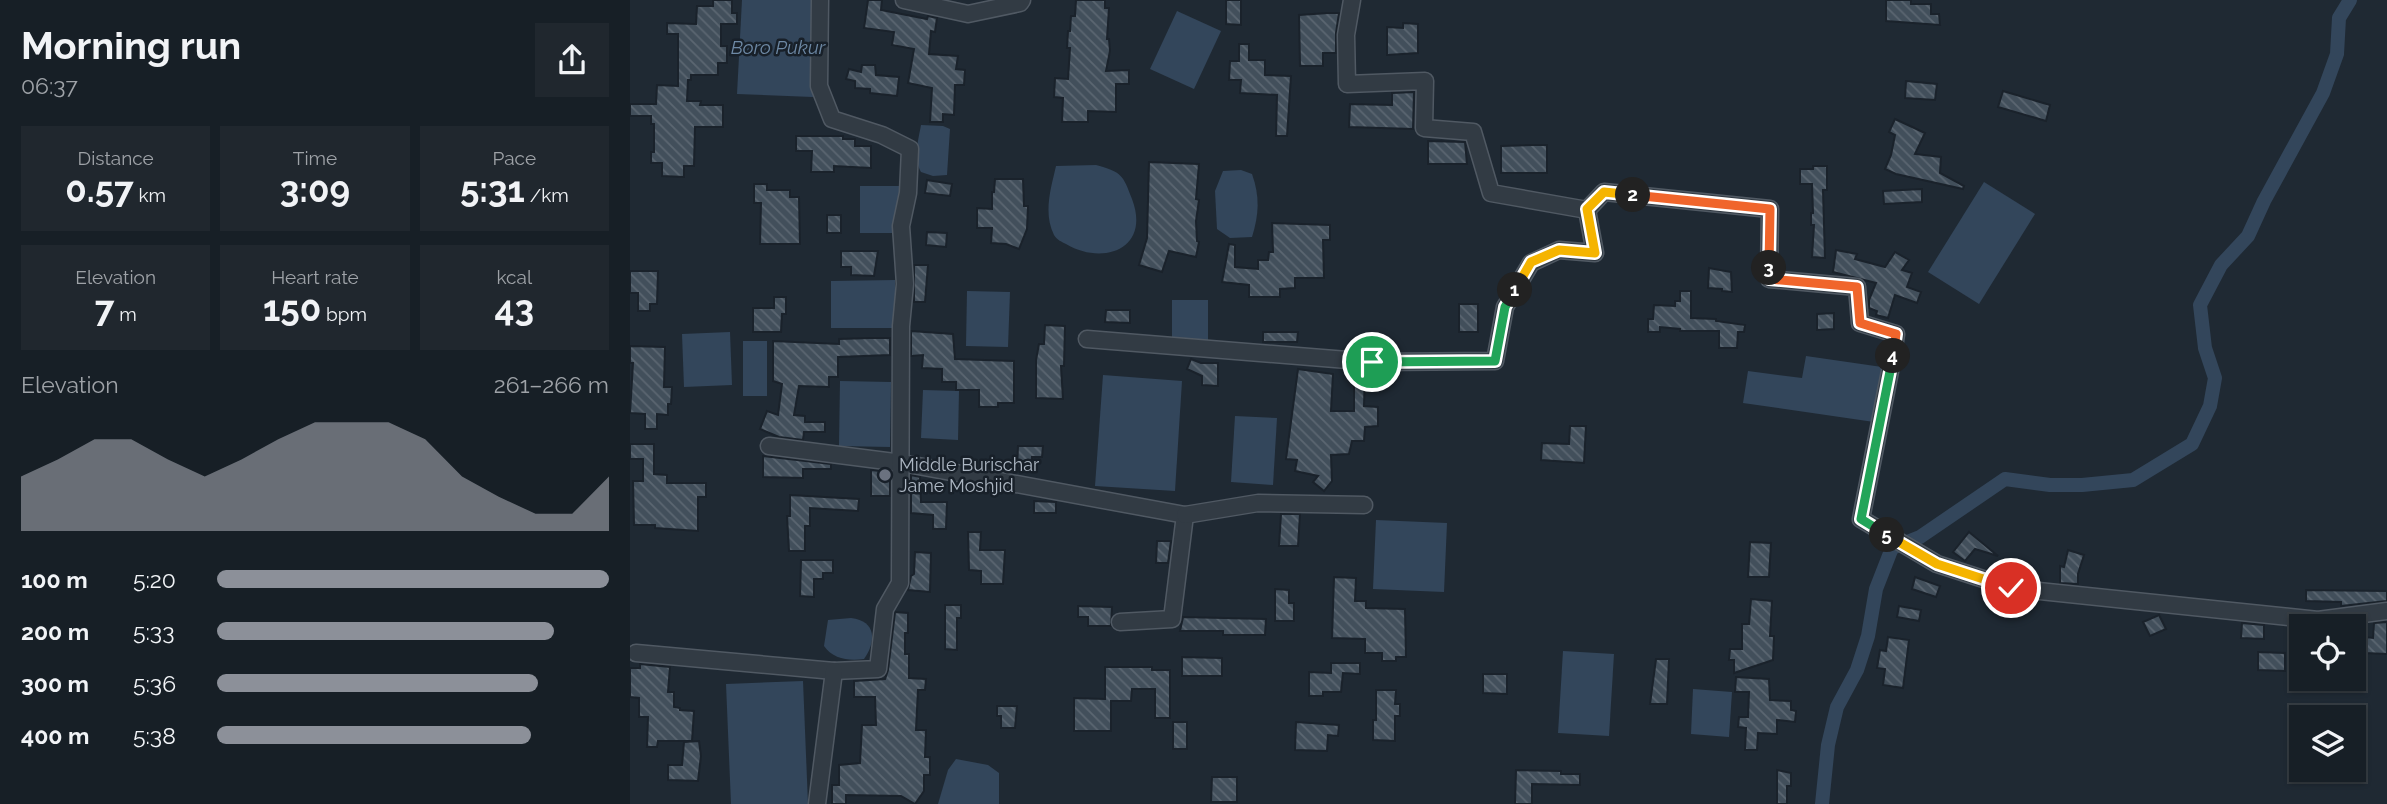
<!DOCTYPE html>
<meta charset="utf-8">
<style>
:root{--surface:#171f26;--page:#20272e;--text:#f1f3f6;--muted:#9ea2a7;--line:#363d43;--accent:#8c9099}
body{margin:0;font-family:Raleway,sans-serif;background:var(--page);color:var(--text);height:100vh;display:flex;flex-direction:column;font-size:26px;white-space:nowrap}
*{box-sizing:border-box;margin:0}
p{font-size:23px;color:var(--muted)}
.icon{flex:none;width:38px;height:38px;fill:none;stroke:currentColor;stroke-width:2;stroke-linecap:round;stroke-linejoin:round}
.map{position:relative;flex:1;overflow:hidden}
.sheet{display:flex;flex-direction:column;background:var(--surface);width:630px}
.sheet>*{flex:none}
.controls{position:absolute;left:1659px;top:614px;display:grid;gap:14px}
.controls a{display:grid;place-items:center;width:77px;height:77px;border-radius:0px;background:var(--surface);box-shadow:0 2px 5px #0004,0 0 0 2px var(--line);font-size:35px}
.pin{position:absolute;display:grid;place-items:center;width:60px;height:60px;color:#fff;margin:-30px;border:4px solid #fff;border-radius:50%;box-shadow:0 2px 7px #0007}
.km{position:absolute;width:35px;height:35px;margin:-18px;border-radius:50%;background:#222;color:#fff;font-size:19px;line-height:35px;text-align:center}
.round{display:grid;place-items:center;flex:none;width:74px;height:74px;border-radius:0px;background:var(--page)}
.headline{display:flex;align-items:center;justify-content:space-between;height:119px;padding:0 21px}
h1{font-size:38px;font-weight:700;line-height:52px}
.metrics{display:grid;grid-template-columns:repeat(3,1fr);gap:10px;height:119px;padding:7px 21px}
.metrics div{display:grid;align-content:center;border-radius:0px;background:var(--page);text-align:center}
.metrics b{font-size:35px;font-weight:700}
.metrics small{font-size:19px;font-weight:400}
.metrics p{font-size:19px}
.chart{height:196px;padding:14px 21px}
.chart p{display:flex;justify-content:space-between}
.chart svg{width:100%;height:126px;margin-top:7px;fill:var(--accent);opacity:.7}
ul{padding:0 21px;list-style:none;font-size:23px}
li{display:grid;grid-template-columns:112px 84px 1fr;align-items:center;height:52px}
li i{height:18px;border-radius:9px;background:var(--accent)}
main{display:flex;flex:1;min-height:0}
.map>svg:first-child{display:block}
.water{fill:#33465b}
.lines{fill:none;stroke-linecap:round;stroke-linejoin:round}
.canal{stroke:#33465b;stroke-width:14}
.building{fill:url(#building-back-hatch);stroke:#1a222b;stroke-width:2}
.street-casing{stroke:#505963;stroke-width:19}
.street{stroke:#323b44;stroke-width:16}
.split-1-casing{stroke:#fff;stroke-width:14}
.split-2-casing{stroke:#fff;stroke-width:14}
.split-3-casing{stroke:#fff;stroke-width:14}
.split-4-casing{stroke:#fff;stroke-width:14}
.split-5-casing{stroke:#fff;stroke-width:14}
.split-6-casing{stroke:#fff;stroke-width:14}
.split-1{stroke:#22a559;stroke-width:9}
.split-2{stroke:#f5b400;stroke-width:9}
.split-3{stroke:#f0652b;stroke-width:9}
.split-4{stroke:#f0652b;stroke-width:9}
.split-5{stroke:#22a559;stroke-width:9}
.split-6{stroke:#f5b400;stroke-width:9}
.worship-dot{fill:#6b7280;stroke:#182029;stroke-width:2.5}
.labels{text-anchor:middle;stroke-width:5;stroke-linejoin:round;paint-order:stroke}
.poi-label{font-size:18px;fill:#acb6c2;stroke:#182029;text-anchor:start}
.water-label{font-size:19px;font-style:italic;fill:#6e89a5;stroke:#182029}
</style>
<main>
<section class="sheet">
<div class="headline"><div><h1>Morning run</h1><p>06:37</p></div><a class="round"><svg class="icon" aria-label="share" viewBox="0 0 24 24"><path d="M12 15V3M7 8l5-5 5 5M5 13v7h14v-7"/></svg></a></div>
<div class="metrics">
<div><p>Distance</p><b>0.57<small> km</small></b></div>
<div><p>Time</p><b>3:09</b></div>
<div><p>Pace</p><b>5:31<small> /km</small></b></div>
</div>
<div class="metrics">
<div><p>Elevation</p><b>7<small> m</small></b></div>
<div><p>Heart rate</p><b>150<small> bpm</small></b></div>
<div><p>kcal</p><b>43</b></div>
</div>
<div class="chart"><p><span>Elevation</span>261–266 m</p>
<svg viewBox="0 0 160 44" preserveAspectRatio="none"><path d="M0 44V25L10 19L20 12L30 12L40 19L50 25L60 19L70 12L80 6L90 6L100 6L110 12L120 25L130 32L140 38L150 38L160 25V44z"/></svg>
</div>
<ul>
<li><b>100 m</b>5:20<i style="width:100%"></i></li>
<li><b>200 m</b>5:33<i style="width:86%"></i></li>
<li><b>300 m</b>5:36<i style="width:82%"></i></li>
<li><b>400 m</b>5:38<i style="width:80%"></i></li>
</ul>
</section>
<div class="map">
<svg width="1757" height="804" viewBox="0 0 1757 804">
<defs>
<pattern id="building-back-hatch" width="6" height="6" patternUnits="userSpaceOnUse" patternTransform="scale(1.75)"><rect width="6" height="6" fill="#424f5b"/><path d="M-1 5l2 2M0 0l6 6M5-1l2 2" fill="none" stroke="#5b6671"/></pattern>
</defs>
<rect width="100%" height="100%" fill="#1f2933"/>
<g class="water">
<path d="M112 0H188L183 97 107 94Z"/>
<path d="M547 11 591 31 564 89 520 69Z"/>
<path d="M291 125 313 126 320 129 317 175 303 176 291 172C283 157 288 142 291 125Z"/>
<path d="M466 165C492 172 493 175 502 199 521 249 473 266 436 244 432 242 427 240 424 235 413 213 421 188 426 166Z"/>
<path d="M611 170 622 174C630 197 629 214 622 237L600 238 587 229 585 191 593 171Z"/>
<path d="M1354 182 1405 214 1349 304 1298 272Z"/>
<rect x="230" y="186" width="39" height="47"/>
<path d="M265 280 266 328H201V281Z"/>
<path d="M337 291 380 292 378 347 336 346Z"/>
<rect x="542" y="300" width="36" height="41"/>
<path d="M100 332 102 385 54 387 52 334Z"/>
<rect x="113" y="341" width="24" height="55"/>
<path d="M1176 356 1252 367 1244 422 1113 403 1118 371 1172 378Z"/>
<path d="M473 375 552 381 545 491 465 486Z"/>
<path d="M210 381 261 382 260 447 209 446Z"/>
<path d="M293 390 329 391 328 440 291 438Z"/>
<path d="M605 416 647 418 643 485 601 482Z"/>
<path d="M746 520 817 523 814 592 743 589Z"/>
<path d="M221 618C247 621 246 642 234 659 218 661 203 659 194 646L198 620Z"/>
<path d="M933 651 984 654 979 736 928 733Z"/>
<path d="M173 681 178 804H101L96 684Z"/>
<path d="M1063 689 1102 692 1099 737 1061 734Z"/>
<path d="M326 759 358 765 369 773V804H308L318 770Z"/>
</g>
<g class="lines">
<path class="canal" d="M1192 804 1198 745 1207 707 1227 670 1238 636 1246 589 1262 548 1290 537 1375 479 1420 485H1452L1503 480 1562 444 1580 406 1585 378 1575 348 1570 305 1591 265 1618 236 1634 201 1693 93 1707 54 1709 18 1720 0"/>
</g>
<g class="building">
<path d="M83 0H102V13H107V24H91V46H97V63H88V75H61V80H58L57 101H71L70 105H93V127H65L64 166H54V177L32 176V163H21V152H24V124H21V116H0V104H26L27 85 48 86V34H37V23L66 24 67 6H83Z"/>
<path d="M238 0H252L251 10 297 19 298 16 307 18 305 32 301 31 299 54 328 56 326 69 335 70 334 85H325L324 115 313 114V122H300L302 88 278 83 284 49 262 45 264 32 234 28Z"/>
<path d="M446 0H475V8H479L477 39H479L480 51 476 71 499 70V84H486V112L458 111V122H432L433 98 424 97 425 78 438 79 440 48H437L438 31H440L441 16H445Z"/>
<path d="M596 0H611V25L596 24Z"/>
<path d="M1256 0H1281V4H1301V14H1309L1310 25 1256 21Z"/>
<path d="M698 13H709L706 33V53H693V66H670L669 15Z"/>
<path d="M773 23 788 24V53L757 55V27L773 28Z"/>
<path d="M609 44H619V60H635V75L661 76 657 136H646L647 95 610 93 611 80H599L600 61H609Z"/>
<path d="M232 65H245L246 75 269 77 267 96 240 93V89L225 88V81L216 79 219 69 231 72Z"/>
<path d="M1276 81 1307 84 1305 100 1275 98Z"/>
<path d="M1373 91 1420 105 1416 121 1368 107Z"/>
<path d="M784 92 783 129 719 127 720 104 762 105V93Z"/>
<path d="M1265 119 1295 133 1285 154 1311 157 1310 173 1334 186 1333 189 1266 174 1255 169 1261 155 1265 135 1259 132Z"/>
<path d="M166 136H213V139H225V146H241V168L204 166V172H181L182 151H166Z"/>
<path d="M798 141 835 142 837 164H798Z"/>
<path d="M905 145H917V173H871V146Z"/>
<path d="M519 162 569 164 566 199 569 200 566 221 567 241 569 242 566 257 539 251 532 272 509 265 517 238Z"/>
<path d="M1183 166H1197V190H1193L1195 258 1182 257 1184 225H1181V213H1183L1182 184H1170V169H1183Z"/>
<path d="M365 179H393L394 206H398L397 229 389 249 376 244 361 243 362 228H347V208L362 209V192H364Z"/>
<path d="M297 180 322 184 320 196 295 193Z"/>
<path d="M124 184H137V190H160V197H169L170 244H130L131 203H124Z"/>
<path d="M1292 189V202L1254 204 1253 191Z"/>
<rect x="197" y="215" width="14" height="18"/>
<path d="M642 223 700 225V240H693L694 278H665V288L650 289V297H619V285L592 282 599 244 605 245V267L628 269V260H638L639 252H643Z"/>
<path d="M297 232 317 233 316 247 296 245Z"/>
<path d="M1206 250 1227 254 1225 259 1255 267 1265 252 1279 260 1272 270 1282 273 1277 287 1291 292 1287 303 1265 295 1258 318 1246 315 1247 311 1239 308V300L1246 283 1203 272Z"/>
<path d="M211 251H248L244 276 221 275V267H211Z"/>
<path d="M284 265H298L295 302H284Z"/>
<path d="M1079 268 1101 272 1102 292 1092 291V289L1078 288Z"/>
<path d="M0 271H28L27 304H20V311H8V293H0Z"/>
<path d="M1050 291H1061V318L1086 319V321L1115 325 1114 332H1108L1107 348H1089V331H1050V329L1030 327V332H1018V319H1023L1024 305 1045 306V301H1050Z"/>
<path d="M144 297H156V314H152L151 332H123V308H144Z"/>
<rect x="829" y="304" width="19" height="28"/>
<path d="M476 310H500V323L475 322Z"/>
<path d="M1204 313V329L1187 330V314Z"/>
<path d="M415 325 435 326 434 366H431L433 399 406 398V360L409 344H414Z"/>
<path d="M281 331 323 334 325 359 384 361V403H368V407H349V390H326V382H312V369L292 368 293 355 281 356Z"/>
<path d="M633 332H668L667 342H633Z"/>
<path d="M240 338H260V355L208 357V377H199V387L169 386 164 415 175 416V422H195V432H174L173 440 149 437 130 429 137 411 148 415 152 384 143 381V341L209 344V339Z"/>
<path d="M0 346 35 347 34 387H42L41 404H38V415L27 414V429H15V414L0 413 3 363H0Z"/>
<path d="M561 359 571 363H588V386L572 385V376L557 369Z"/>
<path d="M668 369 703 374 701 411H724V372H735L734 406 748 407V426L735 427 734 441H722L719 454 701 455 702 481 694 491 683 482 688 476 665 471 667 460 656 459Z"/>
<path d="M940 426H956L954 463 911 460 912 443 939 444Z"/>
<path d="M0 444H24V474L37 475V483H76V497H68V531L25 528V525H4L3 481H13V459H0Z"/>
<path d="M388 446H413L412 457H402L401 468H387Z"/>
<path d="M133 456 201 464V469H173V478L133 477Z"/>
<path d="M241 470 260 472V496H241Z"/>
<path d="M281 475 290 477 291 502H317L316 529H303V515L281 513Z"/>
<path d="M160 495 229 499 228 511 180 508V526H175V551H159L157 516H160Z"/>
<path d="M404 501 426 502V513H404Z"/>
<path d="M651 514H670L668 546H649Z"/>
<path d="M338 532H351L350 550H375L373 584H351V571L339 570Z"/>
<path d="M1339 532 1368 556 1345 549 1335 561 1323 552Z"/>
<path d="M527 541H541L538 563H526Z"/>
<path d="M1120 542 1141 543 1139 577H1118Z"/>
<path d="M1438 550 1454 555 1448 574V584L1430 583V566L1434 567Z"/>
<path d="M285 552 301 553 300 592 278 590 281 576 284 574Z"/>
<path d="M171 560H203V573H193V579H184V597L170 596Z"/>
<path d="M704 577 726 578 725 601H736V608L775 609 776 657H766V661H752V653H735V639L702 638Z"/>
<path d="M1285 577 1310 586 1306 597 1282 589Z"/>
<path d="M645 589 659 590V603H664V621H645Z"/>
<path d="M1676 590 1757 591V601L1711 606V602L1676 601Z"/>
<path d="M1121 599 1142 601 1140 636H1144L1143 660 1104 673V660H1099L1100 649H1112V624H1119Z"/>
<path d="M315 605H331V618H327V650L315 649Z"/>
<path d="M448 606 482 607 481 626H458V617H448Z"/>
<path d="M1269 606 1291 610 1289 621 1267 617Z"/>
<path d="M265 612 278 613V633H275V654H279V678L296 679 295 690H288L286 730H296L295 757H300V775H294V791L285 804 271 796 216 795V804H202V785H209V765L230 763 232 725H246L245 697H224V681L255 679 258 670Z"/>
<path d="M1529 615 1536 629 1520 636 1513 622Z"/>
<path d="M553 617 636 619 635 635H593V631H550Z"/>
<path d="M1757 622V654L1734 653 1735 637 1743 638 1744 623Z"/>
<path d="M1612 623 1634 625V639L1611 638Z"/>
<path d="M1258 637 1279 640 1273 688 1253 685 1255 669 1247 668 1250 650 1256 651Z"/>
<path d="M1628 652 1655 653V671L1628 670Z"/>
<path d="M552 657 592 658V676H552Z"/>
<path d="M1026 659H1039L1037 704H1020Z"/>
<path d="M701 663H730V674L713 673 711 692H693V696H679V672L701 673Z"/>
<path d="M10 664 40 667 38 692H44V707L50 708V710L64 711 62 741H28L27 747H17L18 717H9V698L0 697V668H10Z"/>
<path d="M475 667H522V670H540V718H525V689H502L501 701H481V731H444V698L475 699Z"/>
<path d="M853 674H877V694L853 693Z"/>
<path d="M1106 677 1139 679 1140 700 1161 701V710L1166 711 1165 722 1147 720V734L1128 733 1127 750H1115L1116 728 1108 727 1109 717H1118L1119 692H1105Z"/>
<path d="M746 690H766L765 704H770V716H765V741L743 740V720H746Z"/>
<path d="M367 706H387L385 728H371V716H367Z"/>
<rect x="543" y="722" width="14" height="27"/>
<path d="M666 722 709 725 708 736 698 735 697 751 665 750Z"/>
<path d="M69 741 71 756 68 781 38 780V765H52L54 742Z"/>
<path d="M886 770 931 771V774H950V785L902 784V804H885Z"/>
<path d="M1147 770 1161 773V786H1157V804H1147Z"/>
<path d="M582 777H607V802H581Z"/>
</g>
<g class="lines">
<defs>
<g id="street">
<path d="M274 0 338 14 390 3 392 0"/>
<path d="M722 0 716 35 717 84 795 81 794 128 843 132 861 193 957 210 974 192 1140 209 1139 279 1227 287 1230 323 1266 334 1262 361 1231 519 1307 564 1381 588 1688 620 1757 611"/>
<path d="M457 339 742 362 865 361 875 307 901 263 929 250 965 253 957 210"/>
<path d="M139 446 272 463 555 515 542 619 490 622"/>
<path d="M555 515 628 503 734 505"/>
<path d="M6 653 204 671 248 669 255 609 270 583 271 326 275 284 271 226 278 193 280 149 252 135 202 119 189 86 190 0"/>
<path d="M187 804 204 671"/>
</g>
</defs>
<use href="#street" class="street-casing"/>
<use href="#street" class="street"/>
</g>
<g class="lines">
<defs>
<path id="split-1" d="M742 362 865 361 875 307 885 290"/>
<path id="split-2" d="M885 290 901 262 929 250 965 253 957 209 974 192 1003 195"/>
<path id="split-3" d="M1003 195 1140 209 1139 268"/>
<path id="split-4" d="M1139 268V279L1227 287 1230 323 1266 334 1263 356"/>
<path id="split-5" d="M1257 535 1231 519 1263 356"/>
<path id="split-6" d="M1257 535 1307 564 1381 588"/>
</defs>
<use href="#split-1" class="split-1-casing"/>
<use href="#split-2" class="split-2-casing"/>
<use href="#split-3" class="split-3-casing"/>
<use href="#split-4" class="split-4-casing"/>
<use href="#split-5" class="split-5-casing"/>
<use href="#split-6" class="split-6-casing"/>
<use href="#split-1" class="split-1"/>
<use href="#split-2" class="split-2"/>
<use href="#split-3" class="split-3"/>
<use href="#split-4" class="split-4"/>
<use href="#split-5" class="split-5"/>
<use href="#split-6" class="split-6"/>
</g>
<circle class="worship-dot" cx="255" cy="475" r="7"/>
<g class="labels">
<g class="poi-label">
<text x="269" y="471">Middle Burischar<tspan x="269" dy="21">Jame Moshjid</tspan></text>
</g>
<g class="water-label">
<text x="148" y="54">Boro Pukur</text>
</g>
</g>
</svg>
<div class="controls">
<a><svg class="icon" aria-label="locate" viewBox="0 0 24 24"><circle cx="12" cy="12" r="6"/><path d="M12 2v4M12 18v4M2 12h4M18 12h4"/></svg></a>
<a><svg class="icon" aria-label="layers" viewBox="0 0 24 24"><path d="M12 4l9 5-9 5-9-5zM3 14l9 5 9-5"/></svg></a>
</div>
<div class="pin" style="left:742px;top:362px;background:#1e9e55"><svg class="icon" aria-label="arrive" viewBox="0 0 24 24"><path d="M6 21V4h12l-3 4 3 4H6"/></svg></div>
<div class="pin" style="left:1381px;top:588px;background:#d93025"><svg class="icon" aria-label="check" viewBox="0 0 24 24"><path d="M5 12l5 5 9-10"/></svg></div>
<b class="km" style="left:885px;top:290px">1</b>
<b class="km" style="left:1003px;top:195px">2</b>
<b class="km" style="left:1139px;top:268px">3</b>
<b class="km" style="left:1263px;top:356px">4</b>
<b class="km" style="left:1257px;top:535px">5</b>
</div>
</main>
